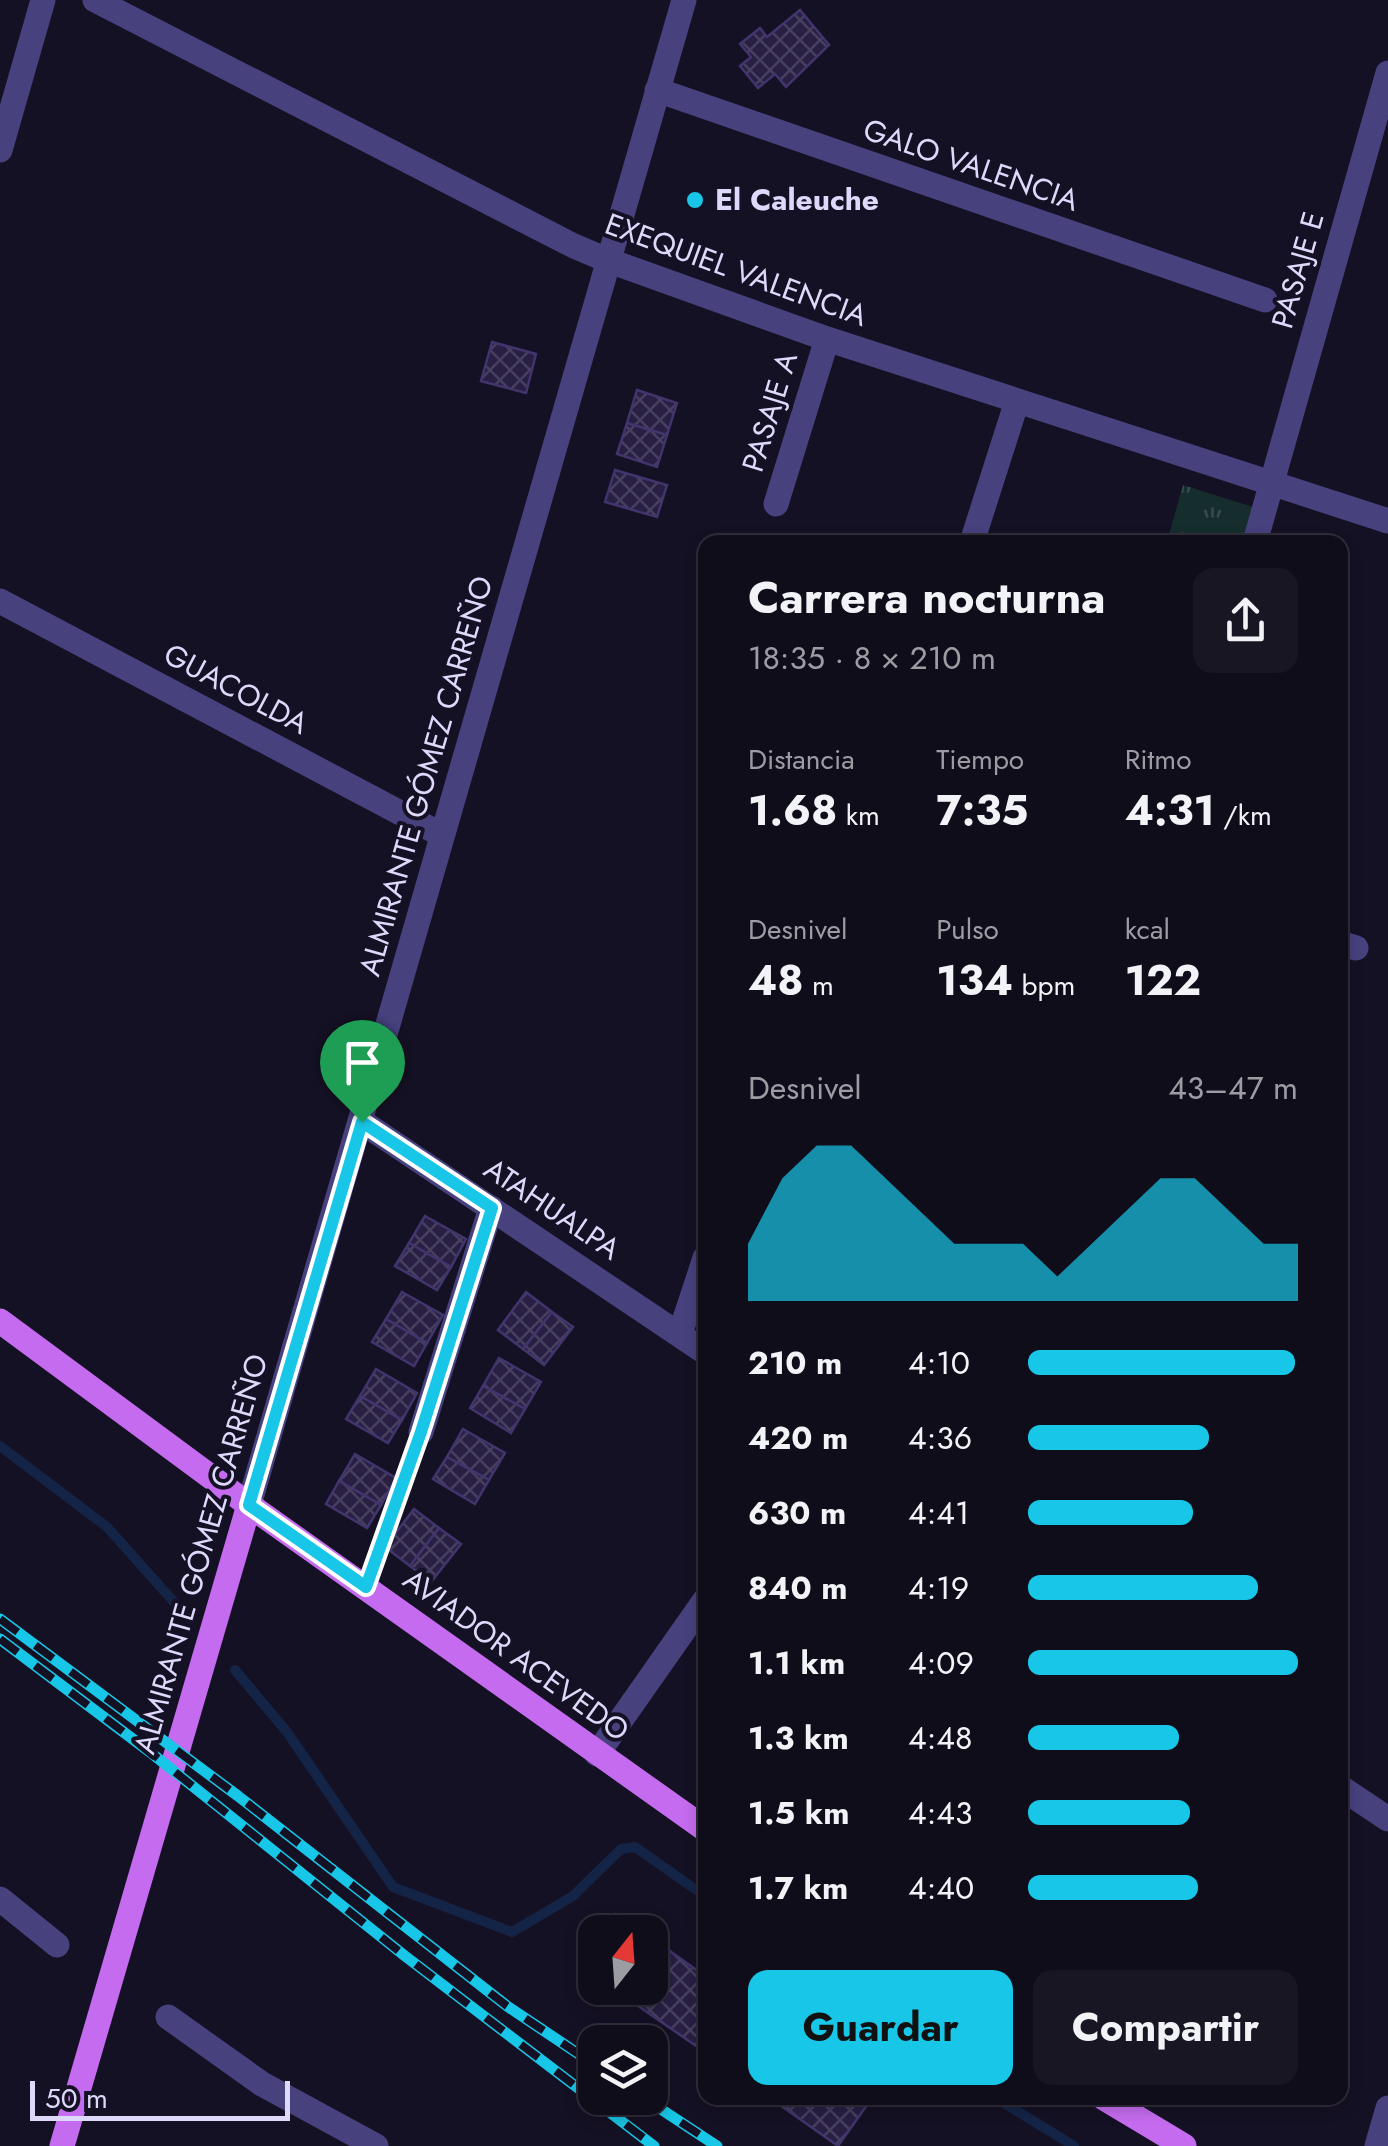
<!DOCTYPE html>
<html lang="es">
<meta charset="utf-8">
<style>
:root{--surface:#100d1b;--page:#191624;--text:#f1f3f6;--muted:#9c9ca3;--line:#302d3a;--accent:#18c7e7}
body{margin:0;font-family:Jost,sans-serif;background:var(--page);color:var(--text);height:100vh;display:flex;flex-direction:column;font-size:38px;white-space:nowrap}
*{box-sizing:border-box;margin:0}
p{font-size:32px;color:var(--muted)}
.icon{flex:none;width:55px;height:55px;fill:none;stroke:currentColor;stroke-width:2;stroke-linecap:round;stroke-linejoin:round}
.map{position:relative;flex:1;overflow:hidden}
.side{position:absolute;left:698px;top:535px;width:650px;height:1570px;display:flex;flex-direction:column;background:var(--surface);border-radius:20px;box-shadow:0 5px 15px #0003,0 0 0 2px var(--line)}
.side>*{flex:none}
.needle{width:65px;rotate:17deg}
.controls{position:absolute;left:578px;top:1915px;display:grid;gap:20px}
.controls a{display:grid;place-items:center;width:90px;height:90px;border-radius:20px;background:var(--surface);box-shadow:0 5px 15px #0003,0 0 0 2px var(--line);font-size:50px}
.scale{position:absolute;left:30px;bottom:25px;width:260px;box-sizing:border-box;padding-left:10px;border:5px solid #ded8fb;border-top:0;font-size:28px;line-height:35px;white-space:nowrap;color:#ded8fb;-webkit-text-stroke:8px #151124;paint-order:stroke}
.pin{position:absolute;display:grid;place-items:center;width:85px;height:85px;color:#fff;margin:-102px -42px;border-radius:50% 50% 50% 0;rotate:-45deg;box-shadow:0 0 10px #0007}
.pin .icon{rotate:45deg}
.round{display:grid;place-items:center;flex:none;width:105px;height:105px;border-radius:20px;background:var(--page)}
.head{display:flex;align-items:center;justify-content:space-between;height:170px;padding:0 50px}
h1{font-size:45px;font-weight:700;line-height:75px}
.metrics{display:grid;grid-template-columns:repeat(3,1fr);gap:15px;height:170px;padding:10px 50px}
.metrics div{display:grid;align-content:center}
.metrics b{font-size:42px;font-weight:700}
.metrics small{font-size:28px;font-weight:400}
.metrics p{font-size:28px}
.chart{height:280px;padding:20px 50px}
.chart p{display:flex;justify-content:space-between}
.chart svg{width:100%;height:180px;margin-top:10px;fill:var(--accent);opacity:.7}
.cta{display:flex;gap:20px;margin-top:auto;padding:20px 50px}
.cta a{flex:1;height:115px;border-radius:20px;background:var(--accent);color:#111;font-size:40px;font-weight:700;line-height:115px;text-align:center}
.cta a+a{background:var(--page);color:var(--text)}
ul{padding:0 50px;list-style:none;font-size:32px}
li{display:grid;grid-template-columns:160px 120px 1fr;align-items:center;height:75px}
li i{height:25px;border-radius:12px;background:var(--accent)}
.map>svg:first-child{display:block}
.grass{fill:url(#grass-tufts)}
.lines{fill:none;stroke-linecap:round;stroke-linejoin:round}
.stream{stroke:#142446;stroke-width:10}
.building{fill:url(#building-cross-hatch);stroke:#42346c;stroke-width:2.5}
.path{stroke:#3cabab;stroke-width:6;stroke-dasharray:5 8;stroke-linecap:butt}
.minor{stroke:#47417e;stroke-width:25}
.major{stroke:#c56bef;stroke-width:25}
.rail-casing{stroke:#18c7e7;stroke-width:11}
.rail{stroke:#151124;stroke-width:8;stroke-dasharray:22;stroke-linecap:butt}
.route-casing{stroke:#fff;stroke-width:20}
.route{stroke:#18c7e7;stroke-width:12}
.poi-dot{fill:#18c7e7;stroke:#151124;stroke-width:4}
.labels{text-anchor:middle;stroke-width:8;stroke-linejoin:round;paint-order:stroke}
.street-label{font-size:30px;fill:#ded8fb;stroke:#151124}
.poi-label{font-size:30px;font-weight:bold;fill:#ded8fb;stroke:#151124;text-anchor:start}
</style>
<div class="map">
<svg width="1388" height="2146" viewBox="0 0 1388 2146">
<defs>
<pattern id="grass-tufts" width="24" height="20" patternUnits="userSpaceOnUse" patternTransform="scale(2.5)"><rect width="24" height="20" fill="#152d2d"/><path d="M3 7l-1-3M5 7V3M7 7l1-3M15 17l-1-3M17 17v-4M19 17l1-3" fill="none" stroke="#374b4c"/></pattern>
<pattern id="building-cross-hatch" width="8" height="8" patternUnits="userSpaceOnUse" patternTransform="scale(2.5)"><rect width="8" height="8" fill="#281f43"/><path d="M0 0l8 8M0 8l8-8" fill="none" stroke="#473f5f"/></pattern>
</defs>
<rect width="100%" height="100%" fill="#151124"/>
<path class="grass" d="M1183 485 1253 507 1243 542H1167Z"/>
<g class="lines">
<g class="stream">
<path d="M0 1446 107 1527 190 1620"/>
<path d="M235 1670 287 1732 393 1887 512 1932 573 1896 621 1849 635 1847 705 1896"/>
<path d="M996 2098 1074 2146"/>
</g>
</g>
<g class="building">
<path d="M800 10 829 45 786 87 775 74 758 88 740 66 751 57 740 44 760 28 767 37Z"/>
<path d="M492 342 536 354 526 393 481 381Z"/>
<path d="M637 390 677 403 667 435 627 423Z"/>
<path d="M627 423 667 435 657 467 617 454Z"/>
<path d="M615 470 667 485 657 517 605 502Z"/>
<path d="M425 1216 466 1239 451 1267 409 1243Z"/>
<path d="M409 1243 451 1267 437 1290 395 1266Z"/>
<path d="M402 1292 443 1315 427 1343 386 1319Z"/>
<path d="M526 1292 552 1312 523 1349 498 1330Z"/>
<path d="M552 1312 573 1327 544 1365 523 1349Z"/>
<path d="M386 1319 427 1343 414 1366 372 1342Z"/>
<path d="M499 1358 541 1382 525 1409 483 1386Z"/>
<path d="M376 1369 417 1393 402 1420 360 1396Z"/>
<path d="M483 1386 525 1409 511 1433 470 1408Z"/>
<path d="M360 1396 402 1420 388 1443 346 1419Z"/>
<path d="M463 1429 505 1453 489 1480 447 1457Z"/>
<path d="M355 1454 396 1478 381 1505 339 1481Z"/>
<path d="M447 1457 489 1480 475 1504 433 1479Z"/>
<path d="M339 1481 381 1505 367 1528 326 1504Z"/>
<path d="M414 1509 439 1528 410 1566 385 1547Z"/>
<path d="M439 1528 461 1544 431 1582 410 1566Z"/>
<path d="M616 1914 643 1932H603Z"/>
<path d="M650 1937 705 1976V2052L612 1988H650Z"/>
<path d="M595 1944V1975L580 1965Z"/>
<path d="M770 2098H872L838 2146Z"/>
</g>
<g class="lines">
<path class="path" d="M375 1563 412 1457"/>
<g class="minor">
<path d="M95 0 574 246 607 260 827 339 1388 521"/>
<path d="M657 90 1265 300"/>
<path d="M0 150 43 0"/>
<path d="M776 504 827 339"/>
<path d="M972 542 1017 401"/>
<path d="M1255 542 1388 73"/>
<path d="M0 601 442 835"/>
<path d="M1340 943 1356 948"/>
<path d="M362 1122 705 1352"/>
<path d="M680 1334 705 1258"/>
<path d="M421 1432 491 1208"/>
<path d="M249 1505 684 0"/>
<path d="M597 1754 705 1600"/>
<path d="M1340 1787 1388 1819"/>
<path d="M0 1899 57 1945"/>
<path d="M168 2017 262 2084 376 2146"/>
<path d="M1377 2146 1388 2108"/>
</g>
<g class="major">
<path d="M0 1321 249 1505 705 1829"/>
<path d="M1104 2098 1184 2146"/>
<path d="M62 2146 249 1505"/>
</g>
<defs>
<g id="rail">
<path d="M0 1619 238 1796 507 2006 595 2065"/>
<path d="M0 1639 150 1752 405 1956 654 2146"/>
<path d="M644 2098 717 2146"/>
</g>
</defs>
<use href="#rail" class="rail-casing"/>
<use href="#rail" class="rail"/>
</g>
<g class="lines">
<defs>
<path id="route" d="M362 1122 492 1208 421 1432 366 1587 249 1505Z"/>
</defs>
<use href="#route" class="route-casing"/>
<use href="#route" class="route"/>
</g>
<circle class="poi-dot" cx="695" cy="200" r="10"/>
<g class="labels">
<g class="street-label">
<text transform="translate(971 165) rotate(19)" y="10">GALO VALENCIA</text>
<text transform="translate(736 270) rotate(20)" y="10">EXEQUIEL VALENCIA</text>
<text transform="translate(1298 270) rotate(-74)" y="10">PASAJE E</text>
<text transform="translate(770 412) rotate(-73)" y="10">PASAJE A</text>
<text transform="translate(236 689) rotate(28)" y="10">GUACOLDA</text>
<text transform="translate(426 776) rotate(-74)" y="10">ALMIRANTE GÓMEZ CARREÑO</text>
<text transform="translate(552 1209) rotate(34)" y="10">ATAHUALPA</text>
<text transform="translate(201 1554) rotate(-74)" y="10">ALMIRANTE GÓMEZ CARREÑO</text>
<text transform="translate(516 1655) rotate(36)" y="10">AVIADOR ACEVEDO</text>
</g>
<g class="poi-label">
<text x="715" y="210">El Caleuche</text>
</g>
</g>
</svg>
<div class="controls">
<a><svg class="needle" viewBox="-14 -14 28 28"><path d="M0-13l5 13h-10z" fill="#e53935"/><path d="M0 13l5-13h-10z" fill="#9c9ca3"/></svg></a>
<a><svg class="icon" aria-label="layers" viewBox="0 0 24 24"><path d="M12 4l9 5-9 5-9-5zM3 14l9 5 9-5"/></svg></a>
</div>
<div class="scale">50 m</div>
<div class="pin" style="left:362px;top:1122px;background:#1e9e55"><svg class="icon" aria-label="arrive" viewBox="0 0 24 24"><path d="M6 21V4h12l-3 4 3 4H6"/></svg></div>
<section class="side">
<div class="head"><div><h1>Carrera nocturna</h1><p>18:35 · 8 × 210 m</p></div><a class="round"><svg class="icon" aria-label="share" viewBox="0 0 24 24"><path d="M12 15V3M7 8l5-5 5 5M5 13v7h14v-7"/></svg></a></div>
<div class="metrics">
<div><p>Distancia</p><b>1.68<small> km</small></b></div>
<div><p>Tiempo</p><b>7:35</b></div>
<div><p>Ritmo</p><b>4:31<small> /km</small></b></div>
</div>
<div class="metrics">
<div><p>Desnivel</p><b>48<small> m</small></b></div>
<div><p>Pulso</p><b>134<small> bpm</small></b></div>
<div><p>kcal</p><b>122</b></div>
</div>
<div class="chart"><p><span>Desnivel</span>43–47 m</p>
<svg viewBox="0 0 160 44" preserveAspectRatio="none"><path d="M0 44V30L10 14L20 6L30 6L40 14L50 22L60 30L70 30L80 30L90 38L100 30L110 22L120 14L130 14L140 22L150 30L160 30V44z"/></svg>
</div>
<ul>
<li><b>210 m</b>4:10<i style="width:99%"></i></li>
<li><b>420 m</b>4:36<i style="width:67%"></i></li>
<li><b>630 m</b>4:41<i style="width:61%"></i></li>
<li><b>840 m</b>4:19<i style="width:85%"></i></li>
<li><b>1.1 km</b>4:09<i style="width:100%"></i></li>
<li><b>1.3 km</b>4:48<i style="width:56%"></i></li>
<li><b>1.5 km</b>4:43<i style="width:60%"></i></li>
<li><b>1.7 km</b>4:40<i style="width:63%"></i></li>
</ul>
<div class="cta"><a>Guardar</a><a>Compartir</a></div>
</section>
</div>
